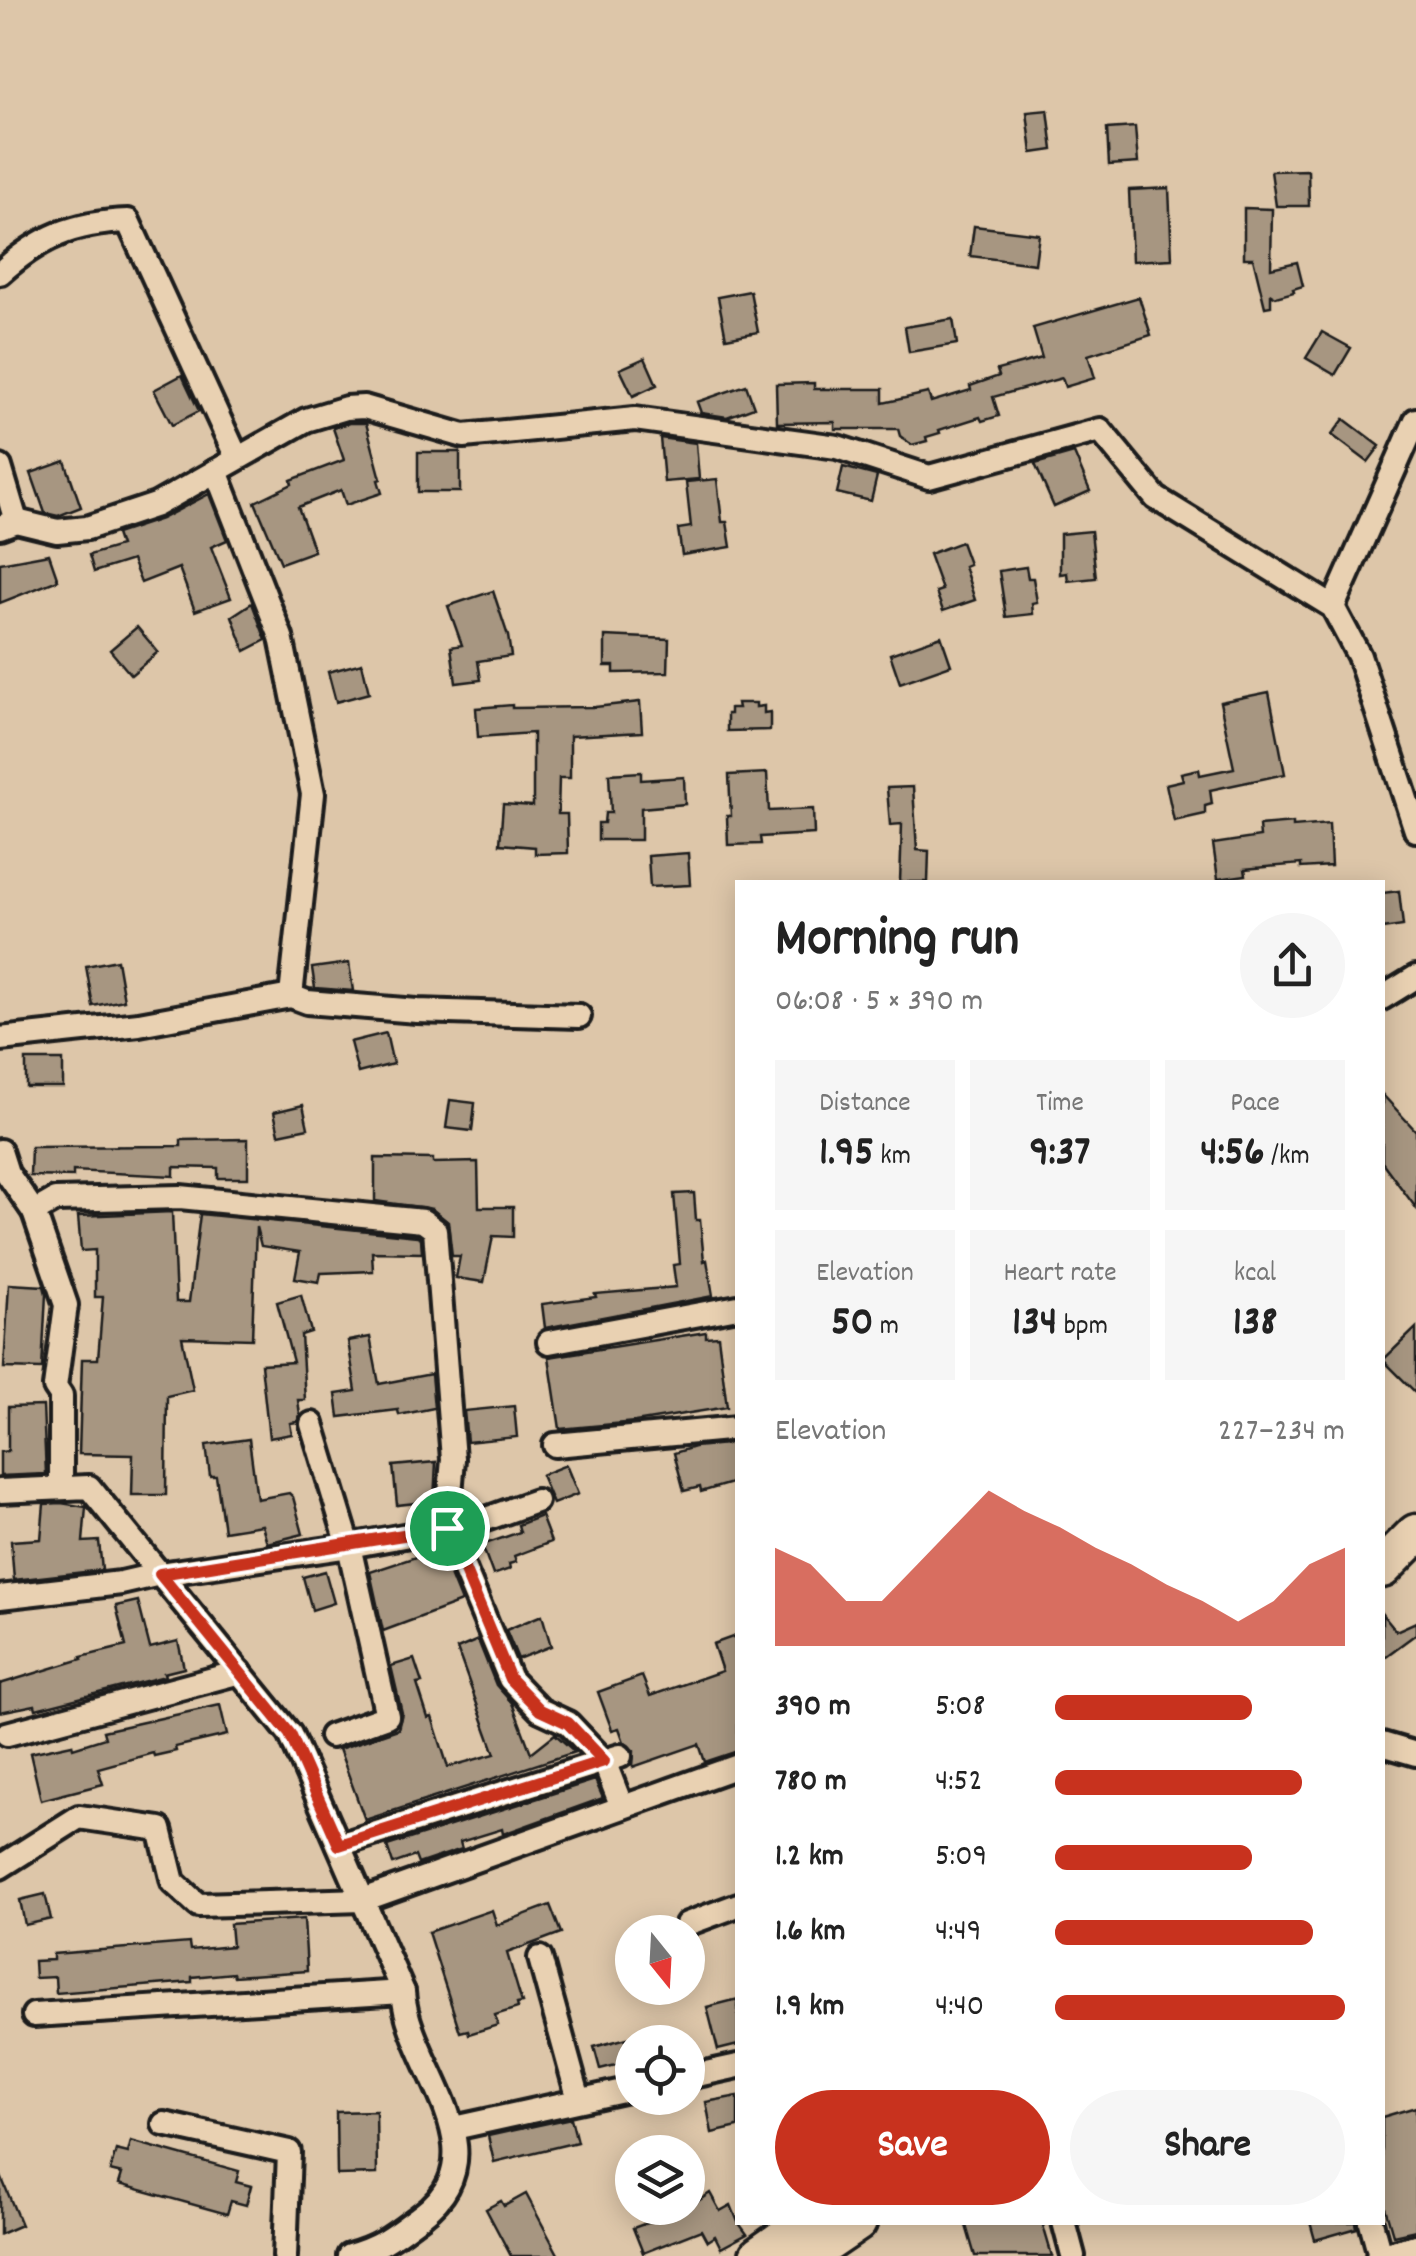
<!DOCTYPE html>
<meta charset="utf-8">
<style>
:root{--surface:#fff;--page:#f6f6f6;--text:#222;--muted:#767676;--accent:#c8321e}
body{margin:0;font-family:Dekko,sans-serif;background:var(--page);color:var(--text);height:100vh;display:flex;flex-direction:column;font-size:38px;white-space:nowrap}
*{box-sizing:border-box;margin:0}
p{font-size:32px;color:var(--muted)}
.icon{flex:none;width:55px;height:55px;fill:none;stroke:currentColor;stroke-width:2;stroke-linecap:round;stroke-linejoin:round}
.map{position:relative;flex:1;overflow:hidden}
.drawer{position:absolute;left:735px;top:880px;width:650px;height:1345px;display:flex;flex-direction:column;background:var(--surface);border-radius:0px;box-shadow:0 5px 25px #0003}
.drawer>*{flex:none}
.needle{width:65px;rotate:162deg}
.tools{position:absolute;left:615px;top:1915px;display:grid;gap:20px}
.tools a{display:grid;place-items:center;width:90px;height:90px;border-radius:50%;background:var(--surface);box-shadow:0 5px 25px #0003;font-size:50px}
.pin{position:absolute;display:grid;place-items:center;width:85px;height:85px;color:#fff;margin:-42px;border:5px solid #fff;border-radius:50%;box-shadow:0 2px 10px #0007}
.round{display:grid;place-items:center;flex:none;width:105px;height:105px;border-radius:52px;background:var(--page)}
.overview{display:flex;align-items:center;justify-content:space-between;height:170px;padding:0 40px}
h1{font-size:55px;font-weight:700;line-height:75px}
.stats{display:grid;grid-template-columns:repeat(3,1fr);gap:15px;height:170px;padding:10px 40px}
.stats div{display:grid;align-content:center;border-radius:0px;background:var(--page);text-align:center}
.stats b{font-size:42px;font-weight:700}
.stats small{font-size:28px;font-weight:400}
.stats p{font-size:28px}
.chart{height:280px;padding:20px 40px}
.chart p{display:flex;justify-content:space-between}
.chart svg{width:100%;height:180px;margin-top:10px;fill:var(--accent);opacity:.7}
.primary-button{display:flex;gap:20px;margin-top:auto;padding:20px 40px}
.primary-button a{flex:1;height:115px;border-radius:60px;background:var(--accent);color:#fff;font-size:40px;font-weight:700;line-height:115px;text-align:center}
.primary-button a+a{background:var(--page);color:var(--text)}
ul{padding:0 40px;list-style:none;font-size:32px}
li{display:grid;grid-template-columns:160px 120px 1fr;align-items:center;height:75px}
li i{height:25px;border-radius:12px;background:var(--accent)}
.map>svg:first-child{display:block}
.building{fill:#a79681;stroke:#1c1c1c;stroke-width:2.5}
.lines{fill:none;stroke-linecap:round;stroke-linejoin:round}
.street-casing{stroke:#1c1c1c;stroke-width:30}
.primary-casing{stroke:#1c1c1c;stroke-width:45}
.street{stroke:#e9d1b2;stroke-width:22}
.primary{stroke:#e9d1b2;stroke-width:38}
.route-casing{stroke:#fff;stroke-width:20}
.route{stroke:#c8321e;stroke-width:12}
</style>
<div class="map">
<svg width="1416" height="2256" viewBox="0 0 1416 2256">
<rect width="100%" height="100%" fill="#ddc6a9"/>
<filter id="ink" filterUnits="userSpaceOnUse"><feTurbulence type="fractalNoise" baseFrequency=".01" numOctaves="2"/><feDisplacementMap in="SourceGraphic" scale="20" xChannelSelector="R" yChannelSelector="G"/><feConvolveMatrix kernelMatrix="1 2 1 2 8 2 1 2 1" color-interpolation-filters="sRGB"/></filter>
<g filter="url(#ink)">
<g class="building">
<path d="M1048 110 1053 150 1032 153 1027 112Z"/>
<path d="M1135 127 1138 163 1109 165 1107 129Z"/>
<path d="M1308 170 1309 206H1276L1271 171Z"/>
<path d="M1169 188 1172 259 1132 261 1129 190Z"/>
<path d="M1244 208 1272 209 1271 268 1297 262 1303 286 1293 289 1294 292 1276 297 1271 294V306L1265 307 1253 258H1244Z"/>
<path d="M974 226 1039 234 1035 264 970 256Z"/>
<path d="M750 291 758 332 726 338 718 297Z"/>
<path d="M1139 297 1151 335 1088 355 1095 378 1065 387 1062 378 993 397 999 416 982 421 980 417 939 430 940 433 926 437 927 441 912 445 900 436 898 429H835V422L777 423 776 384 814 383V389H883V403L928 393 931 402 971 390 970 386 999 376 997 370 1042 358 1033 328Z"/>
<path d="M953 319 957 344 909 352 905 327Z"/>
<path d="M1322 332 1351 348 1335 375 1306 358Z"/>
<path d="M645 358 657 385 633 396 620 369Z"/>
<path d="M182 375 199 411 172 425 154 390Z"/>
<path d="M746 385 754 407 727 417 701 413 697 402Z"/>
<path d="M1344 419 1380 446 1368 462 1332 435Z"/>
<path d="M349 423H366L381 479 378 480 382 493 346 505 341 490 298 507 314 551 281 563 255 502 292 484 291 480 344 460 333 428Z"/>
<path d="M660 438 696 443 699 479 664 482Z"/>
<rect x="418" y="452" width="42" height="40"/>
<path d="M1074 453 1090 491 1054 507 1035 464Z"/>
<path d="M65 461 81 507 58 516 45 513 31 473Z"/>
<path d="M843 467 877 476 871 501 837 493Z"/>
<path d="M717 479 722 522H727L731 547 682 555 678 529 691 527 686 482Z"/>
<path d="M209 494 227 540 211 547 231 598 195 611 179 568 141 583 132 560 94 572 89 555 120 546 116 534 161 519Z"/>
<path d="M1091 531 1096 578 1068 581 1067 573 1060 574V534Z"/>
<path d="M961 542 969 564 964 566 975 600 943 611 936 592 942 590 929 554Z"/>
<path d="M49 554 58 580 0 603V563Z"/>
<path d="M1026 567 1028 578H1033L1037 602 1032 603 1033 614 1006 617 999 571Z"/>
<path d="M493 591 508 636 511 656 478 661 481 680 456 683 451 647 462 645 448 606Z"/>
<path d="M252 603 266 640 245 651 232 616Z"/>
<path d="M137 627 158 652 131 675 110 650Z"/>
<path d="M605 636 669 639 668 672 614 673V666H605Z"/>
<path d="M941 636 951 665 900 683 890 654Z"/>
<path d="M362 663 369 693 336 702 328 672Z"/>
<path d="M1269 692 1285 774 1210 790 1212 804 1205 806V814L1174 821 1166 784 1183 780 1181 773 1199 769 1200 775 1234 768 1220 702Z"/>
<path d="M640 702 642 732 570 736V778H559L558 814H567L568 853 535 854V847L500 844 503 804 533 806V733L478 737 476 708 512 705V708L595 707Z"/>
<path d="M737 703H756V707L764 706V713L770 712V730L727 731V714H730V708H738Z"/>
<path d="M641 772V780L684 777 685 804 641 808V840H598V823H604L605 813H611L609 774Z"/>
<path d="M767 773 769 811 813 809 814 834 760 837 761 844 728 845 727 816H731L729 775Z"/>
<path d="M913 787 917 850 929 851 928 882H900L902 824 890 825 887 788Z"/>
<path d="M1293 823V827L1329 824 1331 866 1301 868V864L1245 869 1246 875 1218 879 1213 844 1260 837 1259 826Z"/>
<path d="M688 853 690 885 650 887 648 856Z"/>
<path d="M1399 891 1403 926 1382 929V893Z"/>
<path d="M117 960 124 1000 93 1006 86 966Z"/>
<path d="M349 963 353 991 315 988 312 968Z"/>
<path d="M386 1033 393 1064 358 1073 350 1042Z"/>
<rect x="26" y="1060" width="37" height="27"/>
<path d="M1382 1094 1416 1131V1208L1382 1162Z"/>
<path d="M450 1100 475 1103 472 1131 446 1128Z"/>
<path d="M303 1105 308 1128 279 1134 274 1112Z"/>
<path d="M248 1139V1178H218V1168L174 1167V1176L73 1171V1177L30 1176 31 1147 181 1146V1140Z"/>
<path d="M375 1158 433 1159V1163L478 1162 479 1207H513V1237L493 1236 484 1282 456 1278 460 1256H452L448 1222 432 1209 375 1201Z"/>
<path d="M694 1193 696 1220H700L704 1261 707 1260 713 1296 545 1328 542 1304 596 1297 595 1294 676 1287 673 1265 680 1264 674 1194Z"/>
<path d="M172 1212 176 1302H189L200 1214 417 1236 421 1238 422 1253 372 1252 373 1271 321 1273 319 1282 295 1278 300 1252 261 1246 256 1227 252 1339 182 1337 193 1390 167 1396 166 1495H132L133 1455 79 1454 82 1359H98L103 1297H95V1250L81 1251 78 1216Z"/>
<path d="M9 1284 44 1286 46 1294 42 1369 4 1368Z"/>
<path d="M301 1295 311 1332 301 1335 305 1400H298L300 1415 297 1422 290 1423 292 1434 269 1438 261 1364 293 1362 277 1302Z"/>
<path d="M1416 1328V1393L1383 1360Z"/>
<path d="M706 1332V1337L718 1336 727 1407 635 1422 560 1429 549 1357Z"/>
<path d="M370 1337 379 1384 431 1374 434 1408 399 1415 398 1410 339 1417 336 1394 356 1391 348 1341Z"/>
<path d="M43 1406 46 1474 0 1476V1452L8 1451V1407Z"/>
<path d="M514 1406 517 1437 467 1442 464 1411Z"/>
<path d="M249 1439 257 1499 289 1493 293 1497 303 1534 267 1543 262 1525 224 1531 216 1476H210L206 1445Z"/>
<path d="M738 1443V1481L701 1492 700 1487 684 1491 674 1453 694 1447Z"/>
<path d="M436 1462 434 1501 397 1505 393 1466Z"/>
<path d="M566 1465 578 1494 553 1504 541 1475Z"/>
<path d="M61 1503 86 1507 83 1542 99 1541 102 1570 14 1580 11 1541 41 1539 44 1504Z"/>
<path d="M541 1516 551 1542 514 1556 516 1562 509 1564 510 1569 493 1575 482 1545 520 1532 518 1525Z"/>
<path d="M438 1545 461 1602 383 1631 370 1572 425 1554 423 1548Z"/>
<path d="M325 1571 334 1603 312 1610 303 1577Z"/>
<path d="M138 1601 150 1648 178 1641 184 1668 164 1673 165 1676 36 1709 35 1705 0 1712V1684L82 1659 81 1657 126 1646 116 1606Z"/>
<path d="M1382 1614 1396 1631 1416 1622V1634L1382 1659Z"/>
<path d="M542 1615 551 1646 518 1659 506 1630Z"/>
<path d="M738 1635V1751L705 1762 699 1744 633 1767 634 1751 624 1742 619 1728 612 1730 598 1692 642 1676 650 1696 722 1671 713 1644Z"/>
<path d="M478 1640 496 1685 512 1703 531 1753 555 1734 575 1752 365 1820 339 1749 398 1729 402 1713 391 1666 414 1659 422 1683 417 1684 428 1718 432 1717 448 1767 495 1754 457 1649Z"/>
<path d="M220 1705 227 1735 175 1747 176 1751 154 1756 153 1753 98 1768 103 1784 41 1800 30 1753 72 1744 73 1748 105 1738 103 1731Z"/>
<path d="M595 1780 603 1798 503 1834 502 1829 460 1842 462 1849 418 1864 415 1856 393 1864 387 1846Z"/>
<path d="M45 1894 51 1919 25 1925 20 1900Z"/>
<path d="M550 1905 561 1933 507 1953 522 2003 517 2004 518 2008 495 2015 498 2025 469 2034 468 2030 460 2032 428 1932 492 1910 497 1925Z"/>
<path d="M304 1919 307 1971 234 1976 233 1973 192 1977V1982L56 1993 55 1977 35 1978 34 1961 53 1960V1954L189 1943 190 1950 232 1946 230 1924Z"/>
<path d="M738 1999V2045L718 2050 707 2007Z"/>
<path d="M627 2038 632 2061 600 2069 594 2047Z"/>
<path d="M738 2096V2127L712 2133 706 2102Z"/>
<path d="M1416 2107V2230L1393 2235 1382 2197V2117Z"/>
<path d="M376 2111 377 2174 337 2175 336 2112Z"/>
<path d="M571 2118 577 2142 494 2162 488 2136Z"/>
<path d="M131 2141 239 2171 236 2182 251 2186 246 2205 231 2201 227 2214 119 2184 122 2174 110 2171 116 2150 128 2153Z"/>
<path d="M0 2174 21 2225 0 2234Z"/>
<path d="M710 2193 720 2211 731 2205 738 2222 747 2234 721 2248 715 2236 707 2241 701 2230 643 2253 633 2228 688 2208Z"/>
<path d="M526 2194 559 2256H511L486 2209 501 2201 504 2206Z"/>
<path d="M965 2222H1042L1052 2256H975Z"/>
<path d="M1310 2222H1356L1357 2228 1315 2240Z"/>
</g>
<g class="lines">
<defs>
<g id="street">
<path d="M0 273C40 237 73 223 128 221L237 458"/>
<path d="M0 467 16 521"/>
<path d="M216 471 281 637 313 794 291 996"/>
<path d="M0 527 16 521 57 531 87 528 156 505 306 420 346 408 364 407 464 436 635 419 837 447 929 477 1100 430 1156 498 1333 607 1359 656 1416 830"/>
<path d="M1333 607 1416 420"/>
<path d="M1382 998 1416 977"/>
<path d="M0 1039 139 1024 291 996 307 1002 417 1011 579 1016"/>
<path d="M0 1151 7 1173 34 1212 66 1305 55 1387 61 1396V1488"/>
<path d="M34 1212 55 1200 180 1197 423 1221 435 1230 453 1459 447 1528 510 1679 540 1710 568 1723 604 1761 622 1807"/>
<path d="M549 1342 738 1307"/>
<path d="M312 1424 349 1546 387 1716 331 1736"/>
<path d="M555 1445 738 1428"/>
<path d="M0 1491 89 1487 290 1734 403 1992C408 2067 505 2152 422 2215 395 2235 382 2247 349 2256"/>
<path d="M0 1597 121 1583 160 1574 349 1546 475 1523 536 1501"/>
<path d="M7 1734 240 1672"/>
<path d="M1382 1744 1416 1754"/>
<path d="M339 1845 620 1756"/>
<path d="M0 1867 79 1817 160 1829 173 1882 198 1905 363 1900 738 1766"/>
<path d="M687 1924 738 1905"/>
<path d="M540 1958 579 2100"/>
<path d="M34 2015 403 1992"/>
<path d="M688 2077 738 2066"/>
<path d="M164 2124 289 2152 285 2256"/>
<path d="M454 2128 632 2089"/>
<path d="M1064 2222 1073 2256"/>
<path d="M1371 2222 1380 2255"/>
<path d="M1378 2256 1416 2246"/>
</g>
<g id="primary">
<path d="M1382 1568 1416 1534"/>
<path d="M759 2256 807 2222"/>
<path d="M807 2256 857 2222"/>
</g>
</defs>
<use href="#street" class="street-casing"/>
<use href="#primary" class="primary-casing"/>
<use href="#street" class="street"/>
<use href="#primary" class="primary"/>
</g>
</g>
<g class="lines" filter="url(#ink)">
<defs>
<path id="route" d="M447 1528 510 1679 540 1710 568 1723 604 1761 339 1845 290 1734 160 1574Z"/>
</defs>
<use href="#route" class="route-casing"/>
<use href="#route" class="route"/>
</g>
</svg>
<div class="tools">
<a><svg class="needle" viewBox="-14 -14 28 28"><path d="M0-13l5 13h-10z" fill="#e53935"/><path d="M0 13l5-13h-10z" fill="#767676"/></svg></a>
<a><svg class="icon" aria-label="locate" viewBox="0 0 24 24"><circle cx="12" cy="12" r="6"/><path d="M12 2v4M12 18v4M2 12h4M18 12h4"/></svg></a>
<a><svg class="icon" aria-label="layers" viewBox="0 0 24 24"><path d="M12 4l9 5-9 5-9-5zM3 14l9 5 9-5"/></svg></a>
</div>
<div class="pin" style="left:447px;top:1528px;background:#1e9e55"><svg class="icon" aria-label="arrive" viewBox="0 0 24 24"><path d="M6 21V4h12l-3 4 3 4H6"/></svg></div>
<section class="drawer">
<div class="overview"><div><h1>Morning run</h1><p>06:08 · 5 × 390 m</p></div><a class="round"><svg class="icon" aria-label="share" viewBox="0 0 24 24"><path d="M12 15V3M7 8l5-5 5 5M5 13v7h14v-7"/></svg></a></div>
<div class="stats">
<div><p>Distance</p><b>1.95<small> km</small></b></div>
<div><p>Time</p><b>9:37</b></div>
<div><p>Pace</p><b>4:56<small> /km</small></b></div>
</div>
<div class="stats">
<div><p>Elevation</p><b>50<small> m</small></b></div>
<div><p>Heart rate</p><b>134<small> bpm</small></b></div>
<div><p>kcal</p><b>138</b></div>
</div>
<div class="chart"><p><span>Elevation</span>227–234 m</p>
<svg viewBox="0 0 160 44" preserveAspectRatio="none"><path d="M0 44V20L10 24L20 33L30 33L40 24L50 15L60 6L70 11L80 15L90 20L100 24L110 29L120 33L130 38L140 33L150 24L160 20V44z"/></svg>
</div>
<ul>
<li><b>390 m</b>5:08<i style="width:68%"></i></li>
<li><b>780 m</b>4:52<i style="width:85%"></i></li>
<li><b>1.2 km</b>5:09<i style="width:68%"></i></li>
<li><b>1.6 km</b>4:49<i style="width:89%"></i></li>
<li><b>1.9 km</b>4:40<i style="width:100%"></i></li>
</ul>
<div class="primary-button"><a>Save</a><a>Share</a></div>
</section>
</div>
